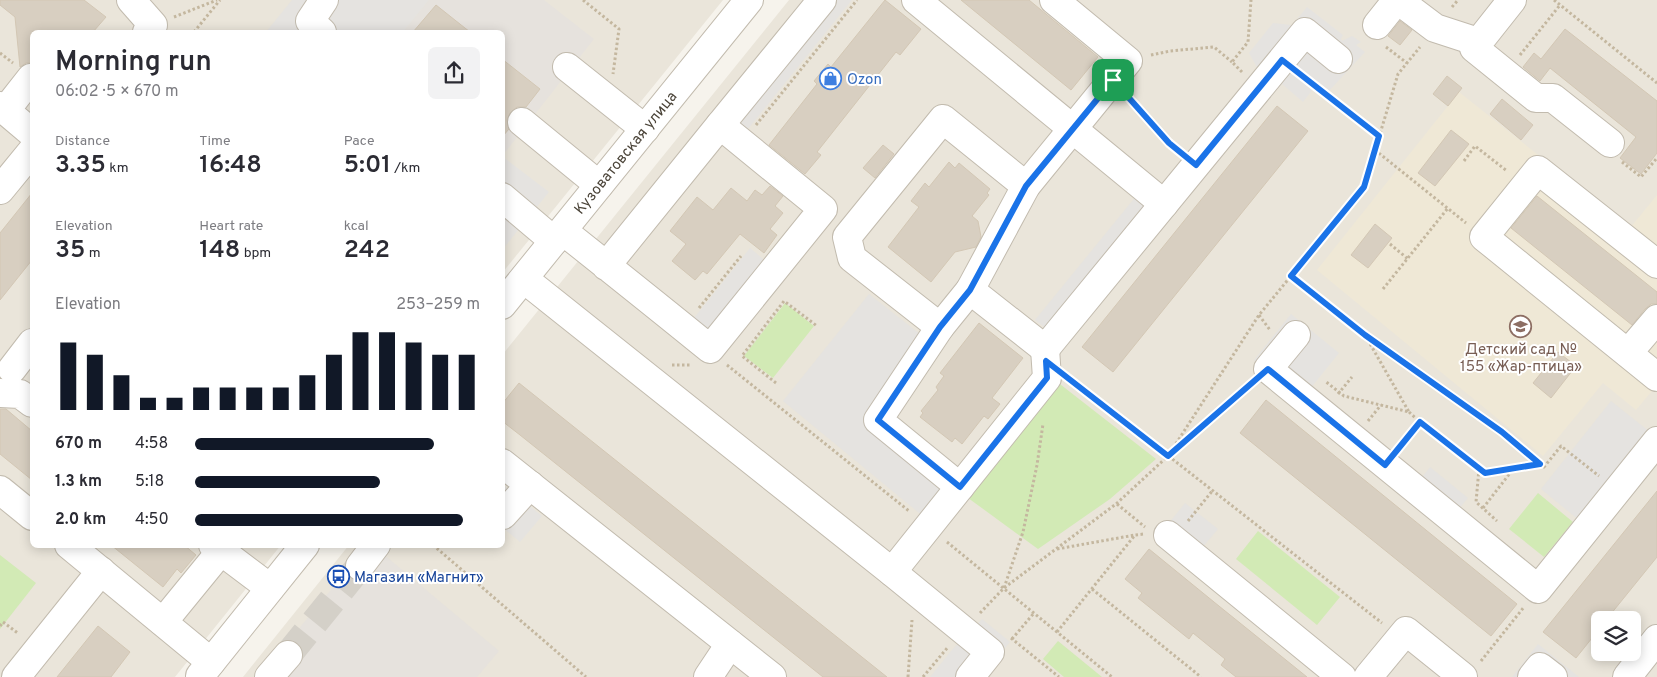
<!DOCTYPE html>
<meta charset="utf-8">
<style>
:root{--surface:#fff;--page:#f2f2f3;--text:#2b2b33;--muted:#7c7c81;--accent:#111827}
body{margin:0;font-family:Overpass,sans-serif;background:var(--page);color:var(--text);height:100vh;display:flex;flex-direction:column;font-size:19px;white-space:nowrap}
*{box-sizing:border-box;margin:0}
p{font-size:16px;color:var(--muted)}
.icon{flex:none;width:28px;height:28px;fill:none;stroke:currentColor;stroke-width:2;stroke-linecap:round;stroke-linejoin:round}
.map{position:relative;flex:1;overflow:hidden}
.drawer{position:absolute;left:30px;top:30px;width:475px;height:518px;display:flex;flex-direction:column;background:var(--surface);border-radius:8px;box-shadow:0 2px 12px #0003}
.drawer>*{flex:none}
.fabs{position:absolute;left:1591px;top:611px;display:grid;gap:10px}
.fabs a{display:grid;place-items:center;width:50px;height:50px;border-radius:8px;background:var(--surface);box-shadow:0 2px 12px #0003;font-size:25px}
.pin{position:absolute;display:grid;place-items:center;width:42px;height:42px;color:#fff;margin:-21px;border-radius:10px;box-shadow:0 2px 8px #0006}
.round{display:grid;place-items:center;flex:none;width:52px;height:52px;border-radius:8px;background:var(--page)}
.overview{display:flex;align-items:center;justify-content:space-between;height:85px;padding:0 25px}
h1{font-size:28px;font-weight:600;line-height:38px}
.figures{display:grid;grid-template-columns:repeat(3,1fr);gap:8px;height:85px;padding:5px 25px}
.figures div{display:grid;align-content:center}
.figures b{font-size:25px;font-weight:600}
.figures small{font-size:14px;font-weight:400}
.figures p{font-size:14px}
.chart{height:140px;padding:10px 25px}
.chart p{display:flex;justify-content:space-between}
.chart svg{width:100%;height:90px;margin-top:5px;stroke:var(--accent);stroke-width:6}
ul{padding:0 25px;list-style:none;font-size:16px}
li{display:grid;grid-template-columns:80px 60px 1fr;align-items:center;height:38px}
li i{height:12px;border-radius:6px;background:var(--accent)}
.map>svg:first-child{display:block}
.residential{fill:#eae5da;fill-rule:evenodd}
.industrial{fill:#e6e2dd}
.education{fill:#efe8d6}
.green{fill:#d2eab5}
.parking{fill:#e5e3e0}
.building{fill:#d8cfc1;stroke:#d3c7b4}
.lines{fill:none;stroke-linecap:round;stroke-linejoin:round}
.minor-tunnel{stroke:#d4d0c8;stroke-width:28;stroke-dasharray:28 14;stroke-linecap:butt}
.minor-casing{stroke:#c2bbae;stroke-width:30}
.path{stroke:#c4b79f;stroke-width:3;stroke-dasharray:2.5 2.5;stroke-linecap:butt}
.minor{stroke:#fff;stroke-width:28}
.route-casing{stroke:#fff;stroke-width:10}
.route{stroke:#1a73e8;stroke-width:6}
.labels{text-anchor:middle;stroke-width:4;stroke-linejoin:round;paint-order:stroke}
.shop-label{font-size:15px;fill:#366cbe;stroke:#fff;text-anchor:start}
.street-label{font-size:15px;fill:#4b4439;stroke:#fff}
.education-label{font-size:15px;fill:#785e54;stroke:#fff}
.transit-label{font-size:15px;fill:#164399;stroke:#fff;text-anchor:start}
</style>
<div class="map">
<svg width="1657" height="677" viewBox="0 0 1657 677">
<rect width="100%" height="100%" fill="#f6f3ec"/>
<g class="residential">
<path d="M0 0H723L503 272 502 32H32V545H281L175 677H0Z"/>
<path d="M789 0H1657V677H243L349 545H502L503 354ZM1600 620H1632V652H1600Z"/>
</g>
<g class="industrial">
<path d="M429 0H544L594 39 503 155 502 32H403Z"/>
<path d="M382 553 499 651 477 677H281L282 649 354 562Z"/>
</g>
<path class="education" d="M1459 92 1630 228 1657 195V385L1636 410 1603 383 1543 456 1317 270Z"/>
<g class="green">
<path d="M785 303 814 326 773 378 744 356Z"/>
<path d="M1056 381 1156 459 1110 499 1038 549 964 495Z"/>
<path d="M1538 493 1573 522 1544 557 1509 529Z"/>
<path d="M1258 531 1340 597 1317 625 1236 559Z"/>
<path d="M0 555 36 583 0 629Z"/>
<path d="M1058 641 1102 677H1064L1043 659Z"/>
</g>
<g class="parking">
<path d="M292 0H429L403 32H266Z"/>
<path d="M814 0H852L744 134 721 116Z"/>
<path d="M1307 7 1343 35 1341 39 1342 41 1352 36 1361 42 1356 45 1365 52 1328 92 1317 84 1303 102 1282 84 1279 87 1259 71 1249 53 1273 23 1292 25Z"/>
<path d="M503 157 549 192 503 249Z"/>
<path d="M1137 195 1149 205 1048 330 1035 320Z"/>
<path d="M750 248 786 278 726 352 690 323Z"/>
<path d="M869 294 925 338 872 419 951 484 924 517 783 401Z"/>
<path d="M1291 314 1339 353 1302 399 1254 360Z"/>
<path d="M1611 401 1650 432 1579 520 1541 489Z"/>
<path d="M1430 467 1468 498 1458 510 1420 480Z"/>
<path d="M502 484 542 516 520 542 503 528Z"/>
<path d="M1185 503 1218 529 1197 554 1165 528Z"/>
<path d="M982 619 1010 642 981 677H930L951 651Z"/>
<path d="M1538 644 1579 677H1512Z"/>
</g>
<g class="building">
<path d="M0 0H84L106 17 93 32H32V63H26L20 67 15 17 0 5Z"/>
<path d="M885 0 921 29 900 55 896 52 817 152 821 155 805 174 769 145 817 84 814 81 828 64 831 67Z"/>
<path d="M961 0H1029L1098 57 1071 90Z"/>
<path d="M436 5 470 32H413Z"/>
<path d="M1400 21 1412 30 1400 45 1388 36Z"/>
<path d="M1565 29 1657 101V153L1641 174 1620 158 1636 137 1550 68 1540 81 1523 67 1534 53 1541 59Z"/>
<path d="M502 59 540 89 526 107H517L510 113 507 120 509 129 502 137Z"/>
<path d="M1447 76 1462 88 1448 106 1433 94Z"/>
<path d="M1502 99 1533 125 1521 140 1490 114Z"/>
<path d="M1277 106 1308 131 1113 372 1082 347Z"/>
<path d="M1451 130 1469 144 1435 186 1418 173Z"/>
<path d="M883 145 894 154 875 178 863 168Z"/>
<path d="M949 162 955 168 959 163 990 189 987 193 989 195 972 216 978 221 981 237 976 247 955 252 931 282 888 247 919 207 911 201 925 183 929 187Z"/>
<path d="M770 186 783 196 775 206 783 213 770 229 777 235 764 253 740 234 707 274 703 271 695 280 672 261 686 244 670 231 697 197 713 210 731 188 747 201 755 190 762 195Z"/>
<path d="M32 193V260L0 300V233Z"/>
<path d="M1537 196 1657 292V304H1651L1645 309 1632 325 1511 228Z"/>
<path d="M1375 224 1392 238 1368 268 1351 255Z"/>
<path d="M979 323 1023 358 992 398 1000 404 988 419 984 416 962 444 955 438 952 442 920 417 923 413 921 411 938 390 936 387 944 376 940 373Z"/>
<path d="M1558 352 1576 366 1551 398 1533 383Z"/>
<path d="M519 383 887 677H823L520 435 502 421V404Z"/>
<path d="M1266 400 1517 604 1491 636 1240 433Z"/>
<path d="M0 409H6L32 431V480L0 454Z"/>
<path d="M1657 491V557L1606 620H1600V628L1576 658 1543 632Z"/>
<path d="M111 545H184L196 555 181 573 177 569 163 587Z"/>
<path d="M1149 549 1214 602 1307 677H1236L1221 665 1225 659 1193 633 1189 639 1138 598 1142 593 1125 579Z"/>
<path d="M98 626 130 652 111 677H57Z"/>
</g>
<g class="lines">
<path class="minor-tunnel" d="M288 655 360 566"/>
<defs>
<g id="minor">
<path d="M131 0 153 25 147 32"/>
<path d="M916 0 1164 204"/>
<path d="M1054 0 1128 61 1026 186 970 290 1045 349 1305 32 1338 59"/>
<path d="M1398 0 1435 28 1478 42"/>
<path d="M1512 0 1474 48 1536 98H1553L1610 143"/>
<path d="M1377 25 1397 0"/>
<path d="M322 32 310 21 324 0"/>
<path d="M567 67 645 129"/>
<path d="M0 106 32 133"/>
<path d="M5 111 31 78"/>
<path d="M522 122 599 185"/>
<path d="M720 125 822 0"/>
<path d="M0 190 32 151"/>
<path d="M502 197 554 241"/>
<path d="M563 231C612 270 661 309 710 349L823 209 720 125 606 266"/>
<path d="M1657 264 1538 170 1484 237 1657 377"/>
<path d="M524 279 892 572 990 652 970 677"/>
<path id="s1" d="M502 305 749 0"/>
<path d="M940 327 852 258 847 237 943 119 1026 186"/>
<path d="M1296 335 1268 369 1538 589 1657 441"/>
<path d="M1628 353 1657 319"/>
<path d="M12 369 32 343"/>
<path d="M0 393 20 394 32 403"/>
<path d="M502 463 772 677"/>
<path d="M960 487 878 420 940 327 970 290"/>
<path d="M0 490 32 516"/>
<path d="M503 515 530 485"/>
<path d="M1168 535 1342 677"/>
<path d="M69 545 211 662"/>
<path d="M213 545 270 588"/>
<path d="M360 566 376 545"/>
<path d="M892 572 1047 378 1045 349"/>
<path d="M163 622 221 551"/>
<path d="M200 676 305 545"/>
<path d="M16 677 101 571"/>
<path d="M269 677 288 655"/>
<path d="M708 677 730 644"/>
<path d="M1368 677 1406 631 1463 677"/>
<path d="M1532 677 1540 667 1553 677"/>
<path d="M1627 677 1657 639"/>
</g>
</defs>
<use href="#minor" class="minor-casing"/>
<g class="path">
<path d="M583 0 619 29 613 74"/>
<path d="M1554 0 1657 83"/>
<path d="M1452 7 1458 0"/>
<path d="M174 17 217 0"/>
<path d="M194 32 220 0"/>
<path d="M1386 47 1407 63"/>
<path d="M0 53 13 63"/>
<path d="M1151 55 1170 51 1214 47 1232 62"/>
<path d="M1520 55 1560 5"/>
<path d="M1242 72 1232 62 1248 42 1251 0"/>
<path d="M1301 75 1379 136"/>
<path d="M1129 99 1169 143 1178 151"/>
<path d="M756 125 857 0"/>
<path d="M1375 150 1466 223"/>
<path d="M1464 161 1475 146 1507 171"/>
<path d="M1622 162 1641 177 1657 158"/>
<path d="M1390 244 1408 259"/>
<path d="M1291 276 1365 335 1409 412 1344 396 1325 381"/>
<path d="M1383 289 1448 208"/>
<path d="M699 308 741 256"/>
<path d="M1259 315 1270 330"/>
<path d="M1368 337 1502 432 1540 464"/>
<path d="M672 365H690"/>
<path d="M727 365 909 511"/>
<path d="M1070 379 1382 623"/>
<path d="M776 383 742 356 784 301 817 326"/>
<path d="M1338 394 1352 377"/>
<path d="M1409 412 1420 422"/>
<path d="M1368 421 1381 405"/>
<path d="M1400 447 1420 422 1485 473 1540 464 1544 467 1561 446 1599 476"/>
<path d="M1173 452 1251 384"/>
<path d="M1479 469 1476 502 1497 521"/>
<path d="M1117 504 1145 527"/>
<path d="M1483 508 1514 468"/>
<path d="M1188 521 1213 490"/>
<path d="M947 542 1112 677"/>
<path d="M433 545 586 677"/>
<path d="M1057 549 1135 535"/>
<path d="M1004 588 1023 532 1037 465 1043 424"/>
<path d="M1092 589 1201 677"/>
<path d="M980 613 1004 588 1116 504 1168 456 1259 315 1364 187 1398 74 1420 47"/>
<path d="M0 626 3 622 19 634"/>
<path d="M1057 632 1135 535 1144 534"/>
<path d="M1011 638 1059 677"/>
<path d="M1012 639 1034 613"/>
<path d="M1481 661 1524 607"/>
<path d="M908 677 912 620"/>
<path d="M923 677 948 647"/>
</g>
<use href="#minor" class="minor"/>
</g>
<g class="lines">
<defs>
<path id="route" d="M1282 60 1379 136 1364 187 1291 276 1365 335 1502 432 1540 464 1485 473 1420 422 1385 465 1268 369 1168 456 1046 361 1047 378 960 487 878 420 940 327 970 290 1026 186 1113 80 1169 143 1196 165Z"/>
</defs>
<use href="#route" class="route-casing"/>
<use href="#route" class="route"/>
</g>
<defs>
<symbol id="shop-ring" viewBox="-11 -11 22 22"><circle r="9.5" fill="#fff" stroke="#3f7fe0" stroke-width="1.5"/><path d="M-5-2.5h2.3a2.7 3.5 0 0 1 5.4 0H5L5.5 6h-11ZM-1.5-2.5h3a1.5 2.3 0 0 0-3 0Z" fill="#3f7fe0"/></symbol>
<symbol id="school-ring" viewBox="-11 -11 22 22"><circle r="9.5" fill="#fff" stroke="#8d6e63" stroke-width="1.5"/><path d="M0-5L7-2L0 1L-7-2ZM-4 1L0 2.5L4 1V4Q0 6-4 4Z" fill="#8d6e63"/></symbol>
<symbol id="bus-ring" viewBox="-11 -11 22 22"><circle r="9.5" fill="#fff" stroke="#1a4fb4" stroke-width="1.5"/><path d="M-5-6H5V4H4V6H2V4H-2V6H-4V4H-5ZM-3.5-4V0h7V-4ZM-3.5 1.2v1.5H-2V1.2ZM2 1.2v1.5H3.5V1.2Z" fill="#1a4fb4"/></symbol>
</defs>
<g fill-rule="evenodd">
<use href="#shop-ring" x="818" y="66" width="25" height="25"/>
<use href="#school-ring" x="1508" y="314" width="25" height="25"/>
<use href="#bus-ring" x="326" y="564" width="25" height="25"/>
</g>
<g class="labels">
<g class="shop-label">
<text x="847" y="84">Ozon</text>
</g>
<g class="street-label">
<text dy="5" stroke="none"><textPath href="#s1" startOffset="196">Кузоватовская улица</textPath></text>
</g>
<g class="education-label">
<text x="1521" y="354">Детский сад №<tspan x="1521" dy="17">155 «Жар-птица»</tspan></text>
</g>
<g class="transit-label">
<text x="354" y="582">Магазин «Магнит»</text>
</g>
</g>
</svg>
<div class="fabs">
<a><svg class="icon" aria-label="layers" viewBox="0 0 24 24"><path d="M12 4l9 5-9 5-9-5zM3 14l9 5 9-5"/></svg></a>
</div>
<div class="pin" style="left:1113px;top:80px;background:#1e9e55"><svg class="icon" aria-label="arrive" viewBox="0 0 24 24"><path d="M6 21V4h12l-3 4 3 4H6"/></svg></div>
<section class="drawer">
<div class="overview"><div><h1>Morning run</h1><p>06:02 · 5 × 670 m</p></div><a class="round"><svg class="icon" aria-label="share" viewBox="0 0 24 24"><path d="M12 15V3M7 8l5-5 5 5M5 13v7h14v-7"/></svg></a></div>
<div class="figures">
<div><p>Distance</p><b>3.35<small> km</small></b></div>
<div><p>Time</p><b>16:48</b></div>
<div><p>Pace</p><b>5:01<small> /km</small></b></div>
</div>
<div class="figures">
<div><p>Elevation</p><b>35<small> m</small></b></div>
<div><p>Heart rate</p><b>148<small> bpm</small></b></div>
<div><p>kcal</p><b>242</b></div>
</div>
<div class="chart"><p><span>Elevation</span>253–259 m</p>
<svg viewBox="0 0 160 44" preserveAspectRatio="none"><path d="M5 44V11M15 44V17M25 44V27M35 44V38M45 44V38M55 44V33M65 44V33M75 44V33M85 44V33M95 44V27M105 44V17M115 44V6M125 44V6M135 44V11M145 44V17M155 44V17"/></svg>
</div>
<ul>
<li><b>670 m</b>4:58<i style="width:84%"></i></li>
<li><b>1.3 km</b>5:18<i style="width:65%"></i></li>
<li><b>2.0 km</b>4:50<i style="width:94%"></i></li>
</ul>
</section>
</div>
